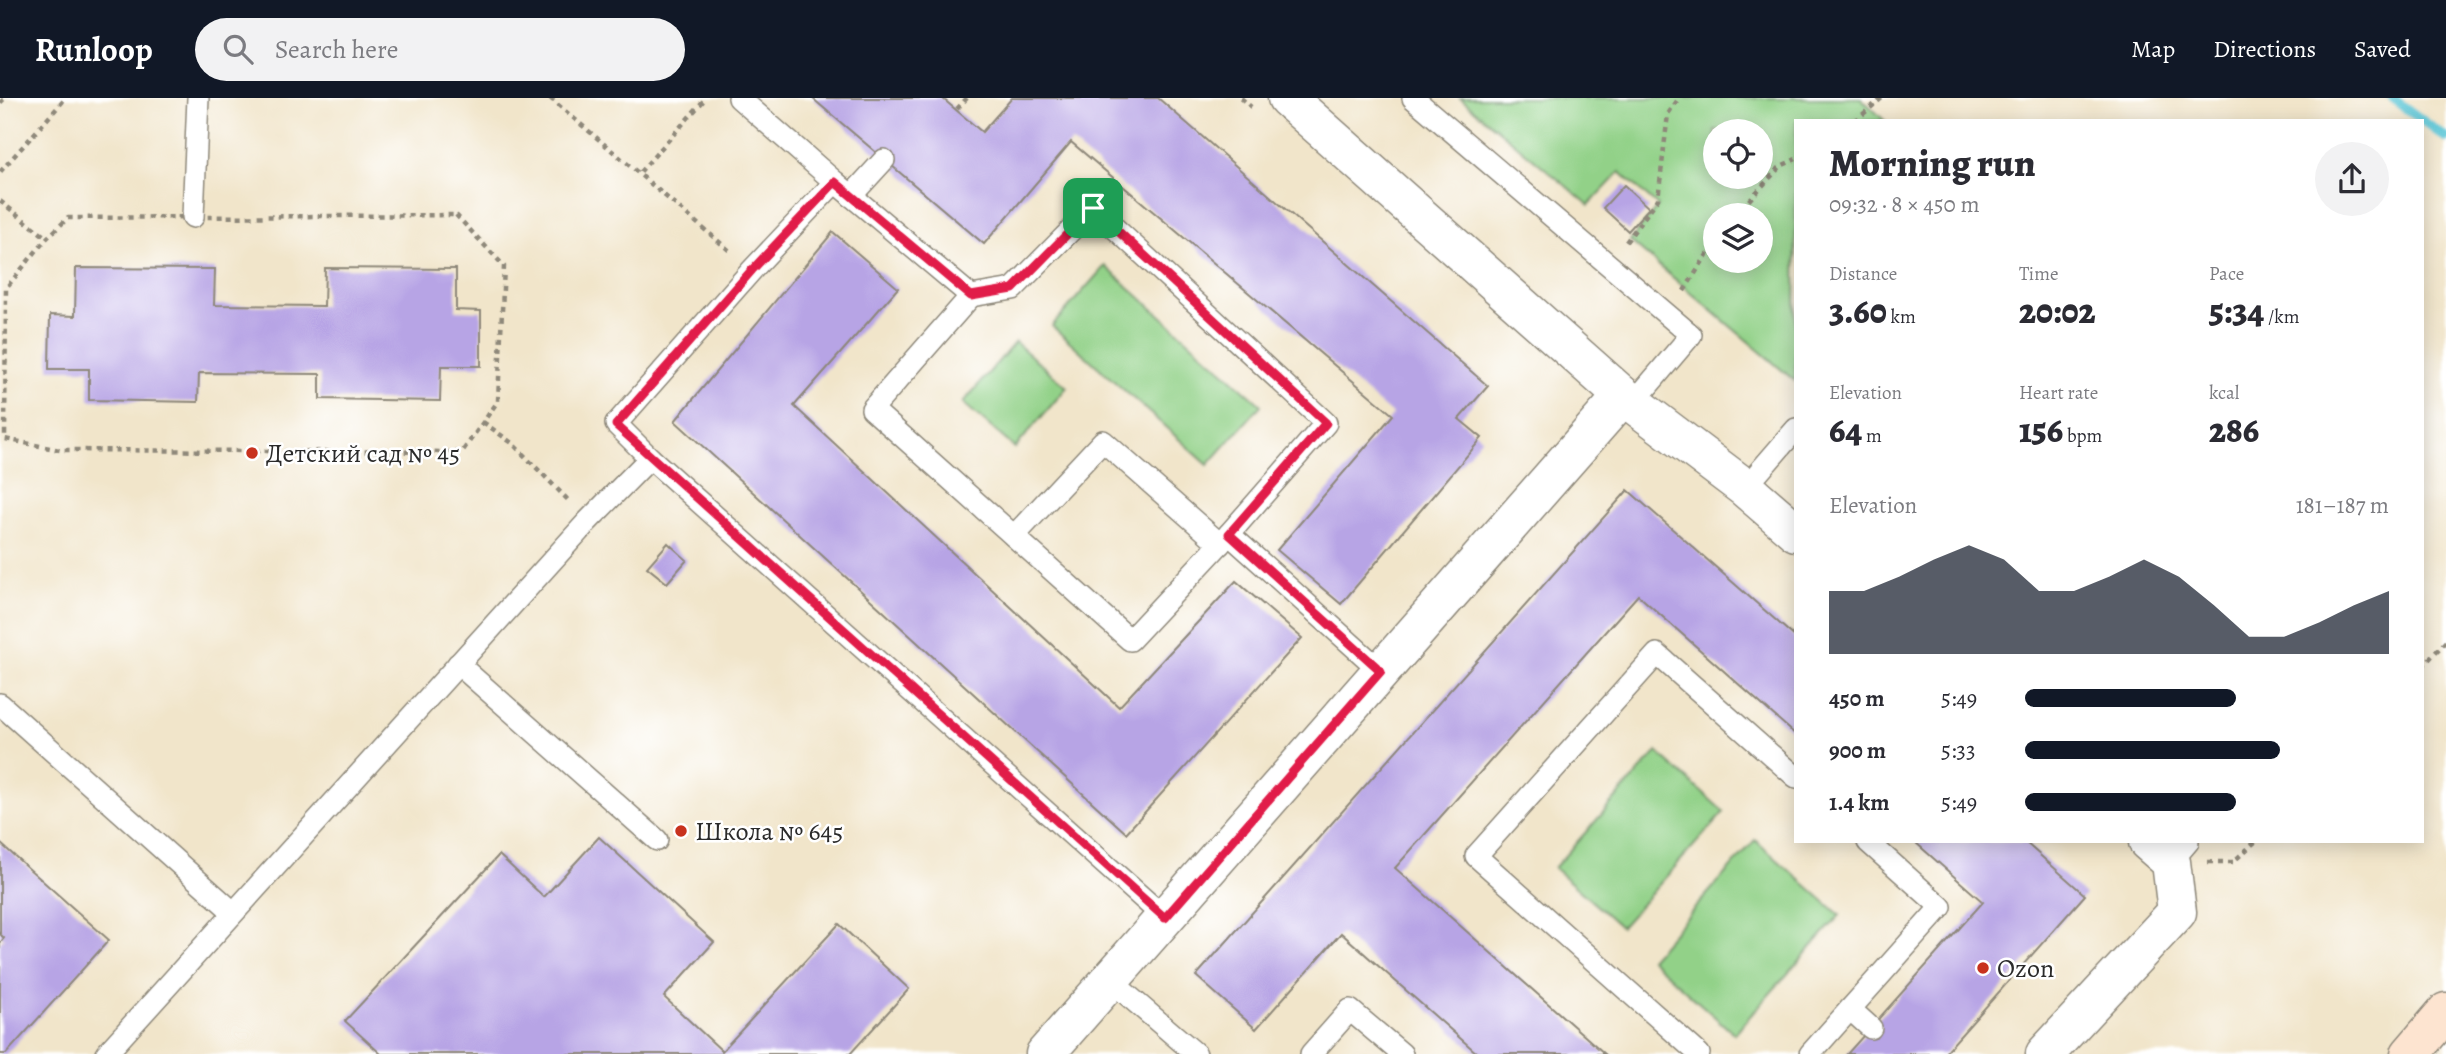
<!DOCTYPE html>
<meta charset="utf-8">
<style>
:root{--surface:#fff;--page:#f2f2f3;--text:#2b2b33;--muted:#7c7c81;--accent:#111827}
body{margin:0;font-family:Alegreya,serif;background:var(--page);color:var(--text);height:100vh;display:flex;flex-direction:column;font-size:26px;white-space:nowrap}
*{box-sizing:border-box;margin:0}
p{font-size:23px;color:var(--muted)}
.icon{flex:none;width:38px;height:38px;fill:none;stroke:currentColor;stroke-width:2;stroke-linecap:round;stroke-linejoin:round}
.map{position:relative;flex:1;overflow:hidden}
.side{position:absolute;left:1794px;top:21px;width:630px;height:724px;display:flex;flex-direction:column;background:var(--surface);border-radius:0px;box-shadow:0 4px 18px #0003}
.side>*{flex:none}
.controls{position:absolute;left:1703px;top:21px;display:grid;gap:14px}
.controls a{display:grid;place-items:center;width:70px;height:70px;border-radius:50%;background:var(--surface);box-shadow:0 4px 18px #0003;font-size:35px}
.pin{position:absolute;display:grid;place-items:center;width:60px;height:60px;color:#fff;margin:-30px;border-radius:14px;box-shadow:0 4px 10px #0006}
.round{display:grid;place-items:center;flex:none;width:74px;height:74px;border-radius:37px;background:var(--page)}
.headline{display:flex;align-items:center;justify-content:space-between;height:119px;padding:0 35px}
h1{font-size:38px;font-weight:800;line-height:52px}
.stats{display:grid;grid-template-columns:repeat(3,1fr);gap:10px;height:119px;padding:7px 35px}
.stats div{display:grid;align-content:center}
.stats b{font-size:35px;font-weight:800}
.stats small{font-size:19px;font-weight:400}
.stats p{font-size:19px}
.chart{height:196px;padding:14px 35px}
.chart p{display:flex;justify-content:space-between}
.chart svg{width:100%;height:126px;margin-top:7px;fill:var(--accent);opacity:.7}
ul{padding:0 35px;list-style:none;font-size:23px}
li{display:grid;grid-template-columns:112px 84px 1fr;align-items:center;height:52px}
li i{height:18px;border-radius:9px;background:var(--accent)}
header{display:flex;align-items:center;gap:42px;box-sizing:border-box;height:98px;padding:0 35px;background:var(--accent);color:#fff}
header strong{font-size:33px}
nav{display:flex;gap:38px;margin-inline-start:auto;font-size:24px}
.search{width:490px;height:63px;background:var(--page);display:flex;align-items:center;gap:18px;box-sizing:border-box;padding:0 24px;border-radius:38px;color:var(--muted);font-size:26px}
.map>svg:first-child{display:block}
.green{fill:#92d188;stroke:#5e7e5a;stroke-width:2;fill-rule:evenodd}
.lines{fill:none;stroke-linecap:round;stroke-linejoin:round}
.stream{stroke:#5dc7d7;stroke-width:10}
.building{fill:#b7a4e5}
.service-casing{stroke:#8e887a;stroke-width:24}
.minor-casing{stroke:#8e887a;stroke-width:41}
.secondary-casing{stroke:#8e887a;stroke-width:41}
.path{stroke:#8e887a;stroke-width:4.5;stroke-dasharray:5 5;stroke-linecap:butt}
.service{stroke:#fff;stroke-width:21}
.minor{stroke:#fff;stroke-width:38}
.secondary{stroke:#fde4d0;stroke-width:38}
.route-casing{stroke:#fff;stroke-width:14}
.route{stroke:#e11d48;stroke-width:9}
.poi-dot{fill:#c8321e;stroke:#fff;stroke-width:2.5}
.labels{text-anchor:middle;stroke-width:5;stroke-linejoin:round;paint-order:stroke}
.poi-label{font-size:26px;fill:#2b2b2b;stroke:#fff;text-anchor:start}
</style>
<header>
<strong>Runloop</strong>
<div class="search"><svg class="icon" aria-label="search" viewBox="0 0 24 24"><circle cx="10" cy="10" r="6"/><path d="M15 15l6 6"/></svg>Search here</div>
<nav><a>Map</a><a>Directions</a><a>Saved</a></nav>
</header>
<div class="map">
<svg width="2446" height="956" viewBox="0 0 2446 956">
<rect width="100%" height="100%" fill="#fff"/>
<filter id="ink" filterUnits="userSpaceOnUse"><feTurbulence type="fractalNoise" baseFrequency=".0143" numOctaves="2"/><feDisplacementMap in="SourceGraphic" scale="14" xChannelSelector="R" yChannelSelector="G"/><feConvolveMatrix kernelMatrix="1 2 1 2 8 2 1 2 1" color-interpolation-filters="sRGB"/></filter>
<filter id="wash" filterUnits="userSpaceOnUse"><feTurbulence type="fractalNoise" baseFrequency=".00686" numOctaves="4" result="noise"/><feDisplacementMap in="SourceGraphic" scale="28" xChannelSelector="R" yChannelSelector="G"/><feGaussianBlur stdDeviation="1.57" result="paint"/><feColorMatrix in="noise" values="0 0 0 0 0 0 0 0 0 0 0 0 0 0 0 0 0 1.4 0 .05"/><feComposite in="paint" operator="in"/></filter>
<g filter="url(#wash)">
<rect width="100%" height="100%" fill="#f1e5ca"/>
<g class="green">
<path d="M1460 0H1861L1885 23H1796L1795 283 1630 143 1658 108 1620 74 1589 107ZM1760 33V79H1715V33ZM1760 117V163H1715V117Z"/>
<path d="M1105 168 1261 307 1208 367 1052 228Z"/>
<path d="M1015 244 1067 289 1015 350 963 305Z"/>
<path d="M1657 654 1724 714 1621 829 1554 770Z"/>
<path d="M1755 742 1840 817 1734 936 1650 861Z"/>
</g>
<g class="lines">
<path class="stream" d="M2392 0 2446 40"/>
</g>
<g id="blocks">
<g class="building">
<path d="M812 0H942L982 34 1012 0H1158L1488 288 1459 321 1482 340 1341 506 1277 452 1393 317 1071 44 984 146Z"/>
<path d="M1624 87 1649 110 1628 133 1603 110Z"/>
<path d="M833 134 898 190 794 308 1119 609 1236 483 1302 540 1126 735 675 323Z"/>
<path d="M76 170 215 171 214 207 324 208 325 170 456 171V212L481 213V268H441L440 303 320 301V276L199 275 198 304 89 302V271H49L50 217 75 218Z"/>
<path d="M1628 392 1796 540V637L1638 497 1395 770 1605 956H1478L1341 835 1256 931 1196 878Z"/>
<path d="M668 445 687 462 667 485 647 469Z"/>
<path d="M599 739 714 844 664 899 722 953 839 826 909 891 850 956H381L345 923 499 757 544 799Z"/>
<path d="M1915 744H2025L2085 797 1944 956H1847L1983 804Z"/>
<path d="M0 745 109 842 6 956H0V845L4 840 0 836Z"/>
</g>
</g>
</g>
<g filter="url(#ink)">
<use href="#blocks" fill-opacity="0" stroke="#8e887a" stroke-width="2"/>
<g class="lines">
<defs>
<g id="service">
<path d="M1413 0 1691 237 1634 304"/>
<path d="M835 84 971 198 872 311 1130 542 1229 436 1381 573"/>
<path d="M851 98 884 62"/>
<path d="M193 119 198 0"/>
<path d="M971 198 1013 191 1093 110 1326 325 1229 436"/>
<path d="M650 360 616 326 752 172 835 84 739 0"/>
<path d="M1745 390 1796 331"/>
<path d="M1014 438 1103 343 1220 446"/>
<path d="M458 566 657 742"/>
<path d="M0 606 233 814"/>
<path d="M2171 764 2188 744"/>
<path d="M1110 882 1196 956"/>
<path d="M1850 911 1871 930"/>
<path d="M106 956 588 423 650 360 1165 820"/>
<path d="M1311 956 1350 912 1402 956"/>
<path d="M1699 956 1476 758 1657 556 1796 679"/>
<path d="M1810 956 1941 809 1868 744"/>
</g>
<g id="minor">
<path d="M1287 0 1623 298 1745 390 1796 434"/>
<path d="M1045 956 1623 298"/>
<path d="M2045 956 2177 814 2171 764 2148 744"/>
</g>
<path id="secondary" d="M2410 956 2446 914"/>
</defs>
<use href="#service" class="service-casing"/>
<use href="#minor" class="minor-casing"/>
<use href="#secondary" class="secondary-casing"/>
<g class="path">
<path d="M550 0 731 154"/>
<path d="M1241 0 1251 9"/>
<path d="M0 5 5 0"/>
<path d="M957 11 967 0"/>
<path d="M1855 23 1882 0"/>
<path d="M0 74 66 0"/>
<path d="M640 74 706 0"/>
<path d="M0 103 47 140"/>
<path d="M456 117 504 168 498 303 462 354 60 352 5 341 6 190 47 140 68 120Z"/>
<path d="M1735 117 1781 68 1796 61"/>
<path d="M1626 144 1658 101 1668 16 1679 0"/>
<path d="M1684 193 1715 144"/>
<path d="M483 324 512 345 570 404"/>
<path d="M2422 569 2446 543"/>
<path d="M2208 764H2233L2255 744"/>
</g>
<use href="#service" class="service"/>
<use href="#minor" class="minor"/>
<use href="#secondary" class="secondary"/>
</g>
</g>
<g class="lines" filter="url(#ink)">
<defs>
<path id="route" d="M835 84 971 198 1013 191 1093 110 1326 325 1229 436 1381 573 1165 820 616 327 752 172Z"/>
</defs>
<use href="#route" class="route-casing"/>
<use href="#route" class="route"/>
</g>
<g class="poi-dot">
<circle cx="252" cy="355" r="7"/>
<circle cx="681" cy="733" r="7"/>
<circle cx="1983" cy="870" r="7"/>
</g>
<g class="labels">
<g class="poi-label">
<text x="266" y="364">Детский сад № 45</text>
<text x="695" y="742">Школа № 645</text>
<text x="1997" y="879">Ozon</text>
</g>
</g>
</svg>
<div class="controls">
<a><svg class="icon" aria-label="locate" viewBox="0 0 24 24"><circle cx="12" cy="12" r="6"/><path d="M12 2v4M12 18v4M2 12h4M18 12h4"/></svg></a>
<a><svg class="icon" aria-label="layers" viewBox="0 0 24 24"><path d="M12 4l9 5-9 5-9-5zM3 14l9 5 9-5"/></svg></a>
</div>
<div class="pin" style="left:1093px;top:110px;background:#1e9e55"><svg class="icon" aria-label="arrive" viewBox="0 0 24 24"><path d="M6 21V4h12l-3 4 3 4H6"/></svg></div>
<section class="side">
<div class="headline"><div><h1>Morning run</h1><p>09:32 · 8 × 450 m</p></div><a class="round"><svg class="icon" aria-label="share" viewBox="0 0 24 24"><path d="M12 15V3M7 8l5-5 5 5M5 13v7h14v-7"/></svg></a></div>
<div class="stats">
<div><p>Distance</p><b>3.60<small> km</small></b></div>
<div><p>Time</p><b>20:02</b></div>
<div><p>Pace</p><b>5:34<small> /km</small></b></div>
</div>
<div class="stats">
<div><p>Elevation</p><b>64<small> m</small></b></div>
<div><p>Heart rate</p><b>156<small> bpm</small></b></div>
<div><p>kcal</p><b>286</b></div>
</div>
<div class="chart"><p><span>Elevation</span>181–187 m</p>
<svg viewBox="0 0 160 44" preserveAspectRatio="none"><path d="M0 44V22L10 22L20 17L30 11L40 6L50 11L60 22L70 22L80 17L90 11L100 17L110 27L120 38L130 38L140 33L150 27L160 22V44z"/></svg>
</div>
<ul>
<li><b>450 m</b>5:49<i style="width:58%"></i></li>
<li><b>900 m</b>5:33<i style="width:70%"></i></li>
<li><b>1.4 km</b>5:49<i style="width:58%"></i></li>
</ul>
</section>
</div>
